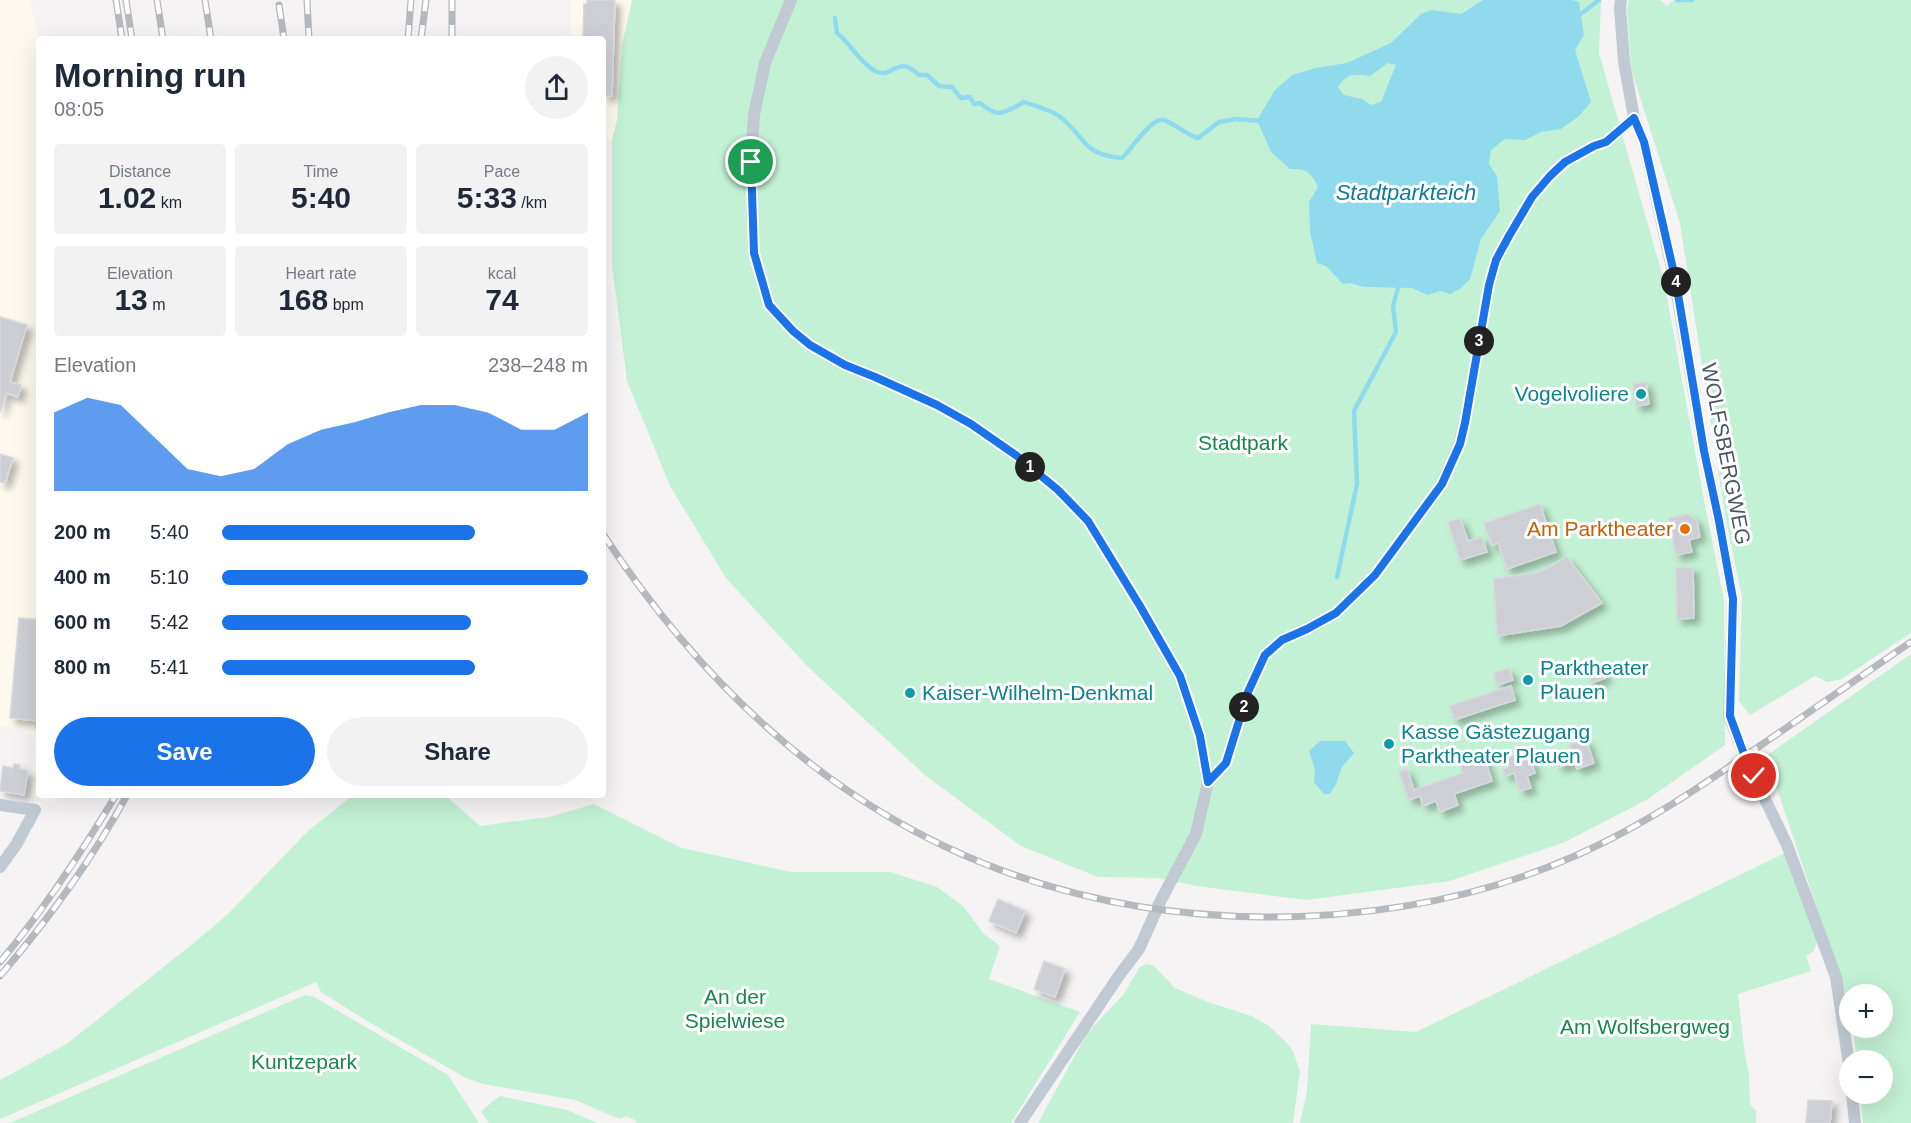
<!DOCTYPE html>
<meta charset="utf-8">
<style>
:root{--surface:#fff;--page:#f2f2f3;--text:#1f2937;--muted:#747a83;--accent:#1a73e8}
body{margin:0;font-family:Arial,sans-serif;background:var(--page);color:var(--text);height:100vh;display:flex;flex-direction:column;font-size:22px;white-space:nowrap}
*{box-sizing:border-box;margin:0}
p{font-size:20px;color:var(--muted)}
.icon{flex:none;width:33px;height:33px;fill:none;stroke:currentColor;stroke-width:2;stroke-linecap:round;stroke-linejoin:round}
.map{position:relative;flex:1;overflow:hidden}
.sheet{position:absolute;left:36px;top:36px;width:570px;height:762px;display:flex;flex-direction:column;background:var(--surface);border-radius:6px;box-shadow:0 6px 24px #0002}
.sheet>*{flex:none}
.fabs{position:absolute;left:1839px;top:984px;display:grid;gap:12px}
.fabs a{display:grid;place-items:center;width:54px;height:54px;border-radius:50%;background:var(--surface);box-shadow:0 6px 24px #0002;font-size:30px}
.pin{position:absolute;display:grid;place-items:center;width:51px;height:51px;color:#fff;margin:-26px;border:3px solid #fff;border-radius:50%;box-shadow:0 2px 6px #0007}
.km{position:absolute;width:30px;height:30px;margin:-15px;border-radius:50%;background:#222;color:#fff;font-size:16px;line-height:30px;text-align:center}
.round{display:grid;place-items:center;flex:none;width:63px;height:63px;border-radius:32px;background:var(--page)}
.head{display:flex;align-items:center;justify-content:space-between;height:102px;padding:0 18px}
h1{font-size:33px;font-weight:700;line-height:45px}
.metrics{display:grid;grid-template-columns:repeat(3,1fr);gap:9px;height:102px;padding:6px 18px}
.metrics div{display:grid;align-content:center;border-radius:6px;background:var(--page);text-align:center}
.metrics b{font-size:30px;font-weight:700}
.metrics small{font-size:16px;font-weight:400}
.metrics p{font-size:16px}
.chart{height:168px;padding:12px 18px}
.chart p{display:flex;justify-content:space-between}
.chart svg{width:100%;height:108px;margin-top:6px;fill:var(--accent);opacity:.7}
.button{display:flex;gap:12px;margin-top:auto;padding:12px 18px}
.button a{flex:1;height:69px;border-radius:36px;background:var(--accent);color:#fff;font-size:24px;font-weight:700;line-height:69px;text-align:center}
.button a+a{background:var(--page);color:var(--text)}
ul{padding:0 18px;list-style:none;font-size:20px}
li{display:grid;grid-template-columns:96px 72px 1fr;align-items:center;height:45px}
li i{height:15px;border-radius:8px;background:var(--accent)}
.map>svg:first-child{display:block}
.commercial{fill:#fdf9ef}
.green{fill:#c3f1d5}
.water{fill:#90daee;fill-rule:evenodd}
.lines{fill:none;stroke-linecap:round;stroke-linejoin:round}
.stream{stroke:#90daee;stroke-width:4.5}
.building{fill:#cdcfd5;stroke:#d7d9de;stroke-width:1.5;filter:url(#shadow)}
.minor{stroke:#c1cad2;stroke-width:12}
.rail-casing{stroke:#b5b8bd;stroke-width:7}
.rail{stroke:#fff;stroke-width:4.5;stroke-dasharray:14;stroke-linecap:butt}
.route-casing{stroke:#fff;stroke-width:12}
.route{stroke:#1a73e8;stroke-width:8}
.culture-dot{fill:#0f9aa8;stroke:#fff;stroke-width:2}
.food-dot{fill:#e8710a;stroke:#fff;stroke-width:2}
.labels{text-anchor:middle;stroke-width:6;stroke-linejoin:round;paint-order:stroke}
.culture-label{font-size:21px;fill:#0d838f;stroke:#fff;text-anchor:start}
.park-label{font-size:21px;fill:#17864f;stroke:#fff}
.street-label{font-size:21px;fill:#4a5661;stroke:#fff}
.food-label{font-size:21px;fill:#c56008;stroke:#fff;text-anchor:end}
.water-label{font-size:22px;font-style:italic;fill:#0c7c9b;stroke:#fff}
</style>
<div class="map">
<svg width="1911" height="1123" viewBox="0 0 1911 1123">
<defs>
<filter id="shadow"><feDropShadow dx="5.5" dy="5.5" stdDeviation="3" flood-color="#0004"/></filter>
</defs>
<rect width="100%" height="100%" fill="#f5f3f3"/>
<g class="commercial">
<path d="M0 0H29L40 39 39 795H62L56 804 31 796 35 741 31 734 16 728 0 726Z"/>
<path d="M571 0H632L617 120 612 140H603V39H570Z"/>
</g>
<g class="green">
<path d="M632 0H1601L1599 53 1664 281 1703 495 1724 600 1725 745 1648 799 1565 842 1450 881 1306 900 1197 886 1156 878 1098 877 1021 846 926 776 807 666 726 578 670 486 627 381 612 265V140L617 120 622 45Z"/>
<path d="M1629 0H1660L1667 6 1674 0H1911V633L1842 679 1827 682 1815 676 1750 715 1739 701 1742 597 1726 520 1680 223 1631 69 1627 9Z"/>
<path d="M1911 654V1123H1863L1860 1094H1882V1060H1857L1853 1028H1882V994H1850L1849 1004 1766 756Z"/>
<path d="M353 795H445L480 826 549 817 594 804 682 848 791 872H890L937 887 963 906 984 934 1000 946 989 979 1080 1012 1011 1123H637L635 1120 627 1116 620 1119 575 1100 483 1084 466 1078 367 1021 321 992 316 982 0 1119V1080L68 1043 195 942 228 914 308 831Z"/>
<path d="M1785 853 1817 942 1814 951 1806 956 1811 971 1738 994 1745 1056 1749 1074 1750 1104 1756 1111V1123H1300L1307 1091 1311 1024 1416 1032Z"/>
<path d="M1146 964 1154 966 1175 988 1208 1002 1251 1016 1268 1025 1285 1041 1293 1051 1300 1072 1293 1123H1038L1087 1033 1124 994 1139 968Z"/>
<path d="M305 995 314 997 448 1075 479 1123H10Z"/>
<path d="M500 1096 567 1110 597 1123H489L481 1111Z"/>
</g>
<g class="water">
<path d="M1483 0H1572L1579 2 1584 35 1575 50 1591 102 1579 116 1561 129 1541 132 1525 140 1505 139 1491 150 1489 164 1497 176 1500 211 1481 239 1470 279 1461 288 1450 294 1440 291 1428 295 1412 288 1364 287 1350 283 1343 284 1326 266 1317 263 1310 232 1309 202 1318 187C1312 173 1306 168 1290 169L1271 152 1257 120 1275 90 1292 75 1316 68 1347 63 1391 43 1421 14 1432 10 1461 14ZM1388 63 1396 65 1381 102 1371 105 1362 99 1344 95 1338 87C1347 73 1354 74 1370 76Z"/>
<path d="M1320 741H1345L1354 753 1342 767 1336 784 1330 794H1324L1314 782 1315 770 1309 751Z"/>
</g>
<g class="lines">
<g class="stream">
<path d="M1677 0H1692"/>
<path d="M1578 16 1599 0"/>
<path d="M835 18 837 33C851 44 859 62 875 71 894 80 896 53 919 75H927L939 86 952 87 961 98 970 97 974 104 980 103C999 119 1004 113 1024 102 1035 106 1049 109 1059 116 1086 136 1081 155 1122 158 1132 149 1151 117 1164 120 1173 123 1185 134 1198 138L1219 122 1237 119 1262 121"/>
<path d="M1337 577 1357 484 1354 411 1396 332 1393 306 1399 284"/>
</g>
</g>
<g class="building">
<path d="M587 0H615L612 96 603 95V39H583L584 4H587Z"/>
<path d="M0 317 27 325 10 382 21 385 18 397 6 393 0 413Z"/>
<path d="M1646 382 1649 404 1636 406 1633 384Z"/>
<path d="M0 454 13 458 5 483 0 482Z"/>
<path d="M1540 504 1556 552 1507 569 1498 543 1492 546 1484 523Z"/>
<path d="M1688 514 1697 521 1700 537 1689 540 1692 552 1676 555 1669 518Z"/>
<path d="M1460 518 1468 541 1482 537 1487 552 1460 560 1448 522Z"/>
<path d="M1567 557 1602 603 1561 626 1497 636 1494 579 1540 572Z"/>
<path d="M1693 567 1694 618 1677 619 1676 568Z"/>
<path d="M19 618 39 620V721L10 718Z"/>
<path d="M1601 665 1606 678 1591 683 1587 670Z"/>
<path d="M1509 668 1513 680 1497 685 1494 673Z"/>
<path d="M1511 686 1515 700 1454 720 1450 706Z"/>
<path d="M1586 739 1594 763 1577 769 1575 762 1559 767 1556 758 1572 753 1569 745Z"/>
<path d="M1528 751 1535 773 1527 776 1531 788 1520 791 1514 773 1505 776 1503 769 1509 767 1506 758Z"/>
<path d="M1484 756 1492 781 1454 794 1458 805 1440 812 1436 801 1423 806 1420 796 1409 800 1399 772 1407 769 1414 790 1463 773 1460 765Z"/>
<path d="M14 764 20 765 19 769 28 771 24 795 0 791 3 766 13 768Z"/>
<path d="M998 899 1025 911 1016 933 989 921Z"/>
<path d="M1044 961 1065 969 1055 997 1034 989Z"/>
<path d="M1808 1100 1832 1101 1830 1123H1806Z"/>
</g>
<g class="lines">
<g class="minor">
<path d="M791 0 765 63 754 115 751 161 754 253 769 305 793 331 810 345 845 365 875 377 937 405 971 424 1017 456 1058 490 1088 521 1140 606 1180 677 1200 736 1208 782 1196 834 1160 902 1139 949 1118 977 1020 1123"/>
<path d="M1621 0 1620 8 1624 62 1634 118 1644 142 1675 282 1704 451 1719 521 1733 599 1729 716 1745 757 1787 845 1836 977 1850 1071"/>
<path d="M1208 782 1226 763 1248 692 1265 655 1282 640 1307 629 1336 613 1375 575 1442 484 1459 444 1465 423 1489 285 1496 260 1509 236 1532 197 1550 176 1565 162 1594 146 1606 142 1634 118"/>
<path d="M0 805 35 810 16 845 0 867"/>
<path d="M1852 1094 1855 1123"/>
</g>
<defs>
<g id="rail">
<path d="M116 0 122 39"/>
<path d="M126 0 132 39"/>
<path d="M157 0 163 39"/>
<path d="M205 0 211 39"/>
<path d="M307 0 309 39"/>
<path d="M279 5 284 39"/>
<path d="M408 39 411 0"/>
<path d="M421 39 426 0"/>
<path d="M452 39V0"/>
<path d="M603 534C759 772 976 915 1266 917 1373 917 1479 899 1577 855 1645 825 1706 783 1767 741 1815 708 1863 675 1911 642"/>
<path d="M0 962C44 910 81 853 116 795"/>
<path d="M0 976C48 920 92 860 127 795"/>
</g>
</defs>
<use href="#rail" class="rail-casing"/>
<use href="#rail" class="rail"/>
</g>
<g class="lines">
<defs>
<path id="route" d="M751 162 754 253 769 305 793 331 810 345 845 365 875 377 937 405 971 424 1017 456 1058 490 1088 521 1140 606 1180 676 1200 736 1208 782 1226 763 1248 692 1265 655 1282 640 1307 629 1336 613 1375 575 1442 484 1460 444 1465 423 1489 285 1496 260 1509 236 1532 197 1550 176 1565 162 1594 146 1606 142 1634 118 1644 142 1676 282 1704 451 1719 521 1733 599 1730 716 1745 757 1754 776"/>
</defs>
<use href="#route" class="route-casing"/>
<use href="#route" class="route"/>
</g>
<g class="culture-dot">
<circle cx="1641" cy="394" r="6"/>
<circle cx="1528" cy="680" r="6"/>
<circle cx="910" cy="693" r="6"/>
<circle cx="1389" cy="744" r="6"/>
</g>
<circle class="food-dot" cx="1685" cy="529" r="6"/>
<g class="labels">
<g class="culture-label">
<text x="1629" y="401" text-anchor="end">Vogelvoliere</text>
<text x="1540" y="675">Parktheater<tspan x="1540" dy="24">Plauen</tspan></text>
<text x="922" y="700">Kaiser-Wilhelm-Denkmal</text>
<text x="1401" y="739">Kasse Gästezugang<tspan x="1401" dy="24">Parktheater Plauen</tspan></text>
</g>
<g class="park-label">
<text x="1243" y="450">Stadtpark</text>
<text x="735" y="1004">An der<tspan x="735" dy="24">Spielwiese</tspan></text>
<text x="1645" y="1034">Am Wolfsbergweg</text>
<text x="304" y="1069">Kuntzepark</text>
</g>
<g class="street-label">
<text transform="translate(1726 454) rotate(79)" y="7">WOLFSBERGWEG</text>
</g>
<g class="food-label">
<text x="1673" y="536">Am Parktheater</text>
</g>
<g class="water-label">
<text x="1406" y="200">Stadtparkteich</text>
</g>
</g>
</svg>
<div class="fabs">
<a>+</a>
<a>−</a>
</div>
<div class="pin" style="left:751px;top:162px;background:#1e9e55"><svg class="icon" aria-label="arrive" viewBox="0 0 24 24"><path d="M6 21V4h12l-3 4 3 4H6"/></svg></div>
<div class="pin" style="left:1754px;top:776px;background:#d93025"><svg class="icon" aria-label="check" viewBox="0 0 24 24"><path d="M5 12l5 5 9-10"/></svg></div>
<b class="km" style="left:1030px;top:467px">1</b>
<b class="km" style="left:1244px;top:707px">2</b>
<b class="km" style="left:1479px;top:341px">3</b>
<b class="km" style="left:1676px;top:282px">4</b>
<section class="sheet">
<div class="head"><div><h1>Morning run</h1><p>08:05</p></div><a class="round"><svg class="icon" aria-label="share" viewBox="0 0 24 24"><path d="M12 15V3M7 8l5-5 5 5M5 13v7h14v-7"/></svg></a></div>
<div class="metrics">
<div><p>Distance</p><b>1.02<small> km</small></b></div>
<div><p>Time</p><b>5:40</b></div>
<div><p>Pace</p><b>5:33<small> /km</small></b></div>
</div>
<div class="metrics">
<div><p>Elevation</p><b>13<small> m</small></b></div>
<div><p>Heart rate</p><b>168<small> bpm</small></b></div>
<div><p>kcal</p><b>74</b></div>
</div>
<div class="chart"><p><span>Elevation</span>238–248 m</p>
<svg viewBox="0 0 160 44" preserveAspectRatio="none"><path d="M0 44V12L10 6L20 9L30 22L40 35L50 38L60 35L70 25L80 19L90 16L100 12L110 9L120 9L130 12L140 19L150 19L160 12V44z"/></svg>
</div>
<ul>
<li><b>200 m</b>5:40<i style="width:69%"></i></li>
<li><b>400 m</b>5:10<i style="width:100%"></i></li>
<li><b>600 m</b>5:42<i style="width:68%"></i></li>
<li><b>800 m</b>5:41<i style="width:69%"></i></li>
</ul>
<div class="button"><a>Save</a><a>Share</a></div>
</section>
</div>
